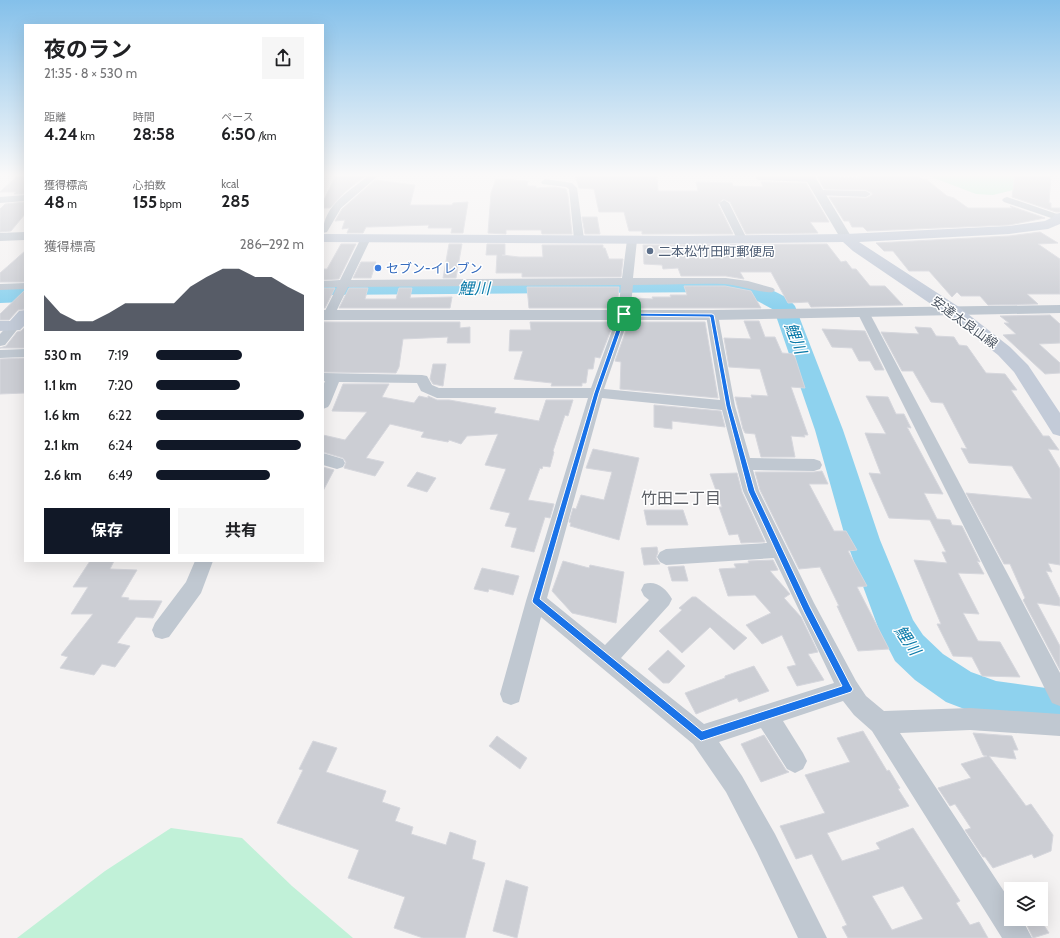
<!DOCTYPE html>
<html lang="ja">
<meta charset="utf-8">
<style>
:root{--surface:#fff;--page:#f6f6f6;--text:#202124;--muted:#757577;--accent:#111827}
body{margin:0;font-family:Cabin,"Noto Sans JP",sans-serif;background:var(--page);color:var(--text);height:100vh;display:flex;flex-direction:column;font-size:15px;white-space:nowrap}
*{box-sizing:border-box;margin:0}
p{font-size:13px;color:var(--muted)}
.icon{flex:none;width:22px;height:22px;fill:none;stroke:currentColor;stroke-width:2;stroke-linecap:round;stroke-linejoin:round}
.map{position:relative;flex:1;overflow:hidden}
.sheet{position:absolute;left:24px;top:24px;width:300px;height:538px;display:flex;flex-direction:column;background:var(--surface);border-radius:0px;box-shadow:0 4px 16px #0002}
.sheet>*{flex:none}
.tools{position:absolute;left:1004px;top:882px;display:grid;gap:8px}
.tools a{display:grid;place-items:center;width:44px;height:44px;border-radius:0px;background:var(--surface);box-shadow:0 4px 16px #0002;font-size:20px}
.pin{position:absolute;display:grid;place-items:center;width:34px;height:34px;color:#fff;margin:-17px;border-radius:8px;box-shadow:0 2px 6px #0006}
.round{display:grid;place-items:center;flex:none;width:42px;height:42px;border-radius:0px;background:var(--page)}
.head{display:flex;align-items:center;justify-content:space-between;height:68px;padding:0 20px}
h1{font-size:22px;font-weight:700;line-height:30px}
.metrics{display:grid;grid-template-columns:repeat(3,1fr);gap:6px;height:68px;padding:4px 20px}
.metrics div{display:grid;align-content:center}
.metrics b{font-size:17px;font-weight:700}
.metrics small{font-size:11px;font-weight:400}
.metrics p{font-size:11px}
.chart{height:112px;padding:8px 20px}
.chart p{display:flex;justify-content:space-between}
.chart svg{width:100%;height:72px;margin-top:4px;fill:var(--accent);opacity:.7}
.action{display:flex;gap:8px;margin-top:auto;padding:8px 20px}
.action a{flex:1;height:46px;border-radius:0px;background:var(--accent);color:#fff;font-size:16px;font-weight:700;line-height:46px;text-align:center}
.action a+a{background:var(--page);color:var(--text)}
ul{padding:0 20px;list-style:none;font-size:13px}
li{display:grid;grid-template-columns:64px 48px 1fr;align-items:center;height:30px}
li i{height:10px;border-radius:5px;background:var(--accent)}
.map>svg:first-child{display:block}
.green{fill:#c1f1d8}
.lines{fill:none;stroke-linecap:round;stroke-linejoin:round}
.river{fill:#8ed2ee;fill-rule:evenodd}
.building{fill:#ccced4;stroke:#d6d7dd;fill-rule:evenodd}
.minor{fill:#c0c8d1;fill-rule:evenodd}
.tertiary{fill:#c0c8d1;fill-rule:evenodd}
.secondary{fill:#c3cbd8;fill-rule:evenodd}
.route{fill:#1a73e8;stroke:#fff;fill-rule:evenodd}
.service-dot{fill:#5c6f8a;stroke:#fff;stroke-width:1.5}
.shop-dot{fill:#3f7fe0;stroke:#fff;stroke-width:1.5}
.labels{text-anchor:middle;stroke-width:3;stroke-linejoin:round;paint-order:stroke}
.far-service-label{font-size:13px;fill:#4e5e75;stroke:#fff;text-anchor:start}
.far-shop-label{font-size:13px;fill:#366cbe;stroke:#fff;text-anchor:start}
.far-street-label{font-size:13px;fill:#495360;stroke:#fff}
.water-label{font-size:16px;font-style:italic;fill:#0b7ba9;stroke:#fff}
.neighbourhood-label{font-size:16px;fill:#5e6167;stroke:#fff}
</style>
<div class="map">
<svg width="1060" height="938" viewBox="0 0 1060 938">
<rect width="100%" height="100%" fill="#f4f2f2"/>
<g class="green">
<path d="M926 175H1014L1013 190 993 195 976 194Z"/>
<path d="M171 828 242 838 292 886 353 938H17L105 871Z"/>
</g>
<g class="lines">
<g class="river">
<path d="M725 280C745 281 783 289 795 306L843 430 880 540 913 620 923 635 943 654 971 672 996 681 1060 690V732L996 721 946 702 915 680 895 661 879 630 846 540 815 430 774 310 748 296 725 292 323 295V283Z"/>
<path d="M25 288V302L0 303V289Z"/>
</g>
</g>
<g class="building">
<path d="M18 175H25V194H14L16 192H0Z"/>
<path d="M336 175H366L345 192 330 208H323V202Z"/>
<path d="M575 175H657L658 191H698L696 182 732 183 733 186 763 187 761 182 806 183 829 222H810L818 233 746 234 730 202 723 199 718 204 733 234H642V231H629L624 212H599L594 189 579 188Z"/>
<path d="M859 175H918L922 179H926L947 196 954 198 968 208H1012L1010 206 1045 218 1009 225 867 231 863 227H852L849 221H844L829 197 866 198 872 195V193L866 190 824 189 817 176 861 178Z"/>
<path d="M1015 175H1051L1049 203H1051V208H1060V212H1056L1012 197Z"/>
<path d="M496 179 528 181 527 186H536V188L555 187 566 189 568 196 572 234H542L541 230H506V234L488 233 491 193Z"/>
<path d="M375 180 415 185 410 205H452L453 203 468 202 463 233H451L452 228H428L429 225 370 227H366L363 233H347L349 228 342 229 345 220 335 221 342 209Z"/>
<path d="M25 202V214L11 231 0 232V209L5 204Z"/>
<path d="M582 217H597L600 234H585Z"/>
<path d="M1040 232 1058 243 1038 244 1060 259V294H1027L1038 304 988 305 980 296H961L957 292 952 297 929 271H909L893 251H884L876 243 1009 236Z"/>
<path d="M341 244H356L339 279 323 280V269H327Z"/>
<path d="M449 244H462L456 278H443Z"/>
<path d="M487 244H505V255H502L519 257H543L542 245H603V248H605L609 259H623L621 277H522V273H496L497 255H486Z"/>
<path d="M827 244 841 262 846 261 852 269H856L870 286H885L903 305 811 307 808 302 788 303 771 272H740L744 279 726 276H681L678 268 663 269 662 265 644 264 643 245Z"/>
<path d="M25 251V282H0V273Z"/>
<path d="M361 262H376L371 278H353Z"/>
<path d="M684 286H725L751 291 761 308H632L633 298 653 299 652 297H671L670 295H687Z"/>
<path d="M527 287H619L617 308H529Z"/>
<path d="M323 288H335L325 308H323Z"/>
<path d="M349 288H368L365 299H396L399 288H412L410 298 452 297 450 308H339Z"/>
<path d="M25 290V309L18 310 9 320H0V314Z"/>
<path d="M1050 315 1060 324V343L1039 344 1060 363V373L1045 374 1003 335 1016 334 1004 323H1009L1000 316Z"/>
<path d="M744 321H759L765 337H775L782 353 794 354 805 388 791 387 808 435H804L805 437 791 436 795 457H761L755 434 745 433 743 429 735 397 752 398 751 395 768 396 760 369 729 367 724 338 751 339Z"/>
<path d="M323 322H460V328L470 327V343H447L448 337 403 339 399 367 396 373 323 372Z"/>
<path d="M530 322H614L600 358 595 357 593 369H588L586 383H582V386H551L552 383 514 379 523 351H509L510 330H531Z"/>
<path d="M629 322H705L718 398 620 389 621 362 615 361Z"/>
<path d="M25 327V348H0L6 346 17 332 21 331Z"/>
<path d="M915 327 931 328 936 336 954 337 959 345 967 346 986 373 1005 374 1017 390H1011L1043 436H1049L1059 450 1048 449 1060 469V565L1048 563 1052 572 1046 571 1060 599V606L1037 603 1060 646V670L1023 600 1025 598 1010 564H1004L966 493 1032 499 1012 466 969 463 961 448 967 449 943 403 931 402 913 371H902L881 332 919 334Z"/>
<path d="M822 329 865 331 884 370H875L870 361H859L852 348 832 347Z"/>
<path d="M25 358V393L0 394V359Z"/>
<path d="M433 364H446L443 386 433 384 430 379Z"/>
<path d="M343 384H389L382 397 414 403 419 396 428 398V396L437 400H449L496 408 494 413 539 421 546 400H573L568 416 565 415 553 451 554 452 550 467 543 466 542 469 540 468 528 500 554 504 550 518 545 517 534 552 511 547 517 528 505 526 510 513 490 509 506 469 485 465 498 434 467 436 461 444 449 440 448 442 421 437 424 432 390 424 366 458 384 462 375 476 344 468 346 462 343 458 323 452V435L345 440 367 412 332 411Z"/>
<path d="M866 396 888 397 896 414H904L911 428 907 427 943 494 924 493 937 519 950 520 952 525 962 526 980 562 977 561 984 574 958 573 979 614 963 613 978 641 1000 642 1020 677 982 676 972 657 953 656 937 624H941L914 560 947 563 942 552H946L930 520 889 518 869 473 881 474 865 433 886 434Z"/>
<path d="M654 405 721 411 725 427 672 421V429L654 427Z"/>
<path d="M593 449 639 458 619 540 570 526 571 523 569 522 573 508 576 509 581 495 604 500 612 472 586 468Z"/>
<path d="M323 467 334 470 323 491Z"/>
<path d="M822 471 828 484H809L834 531H846L857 550 848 551 867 586 857 587 889 649 858 651 837 606H839L820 567 799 569 760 490 755 472H814Z"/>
<path d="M417 472 436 478 427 492 407 486Z"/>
<path d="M737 473 742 492 765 542 741 543 738 534 729 535 719 507H722L710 474Z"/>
<path d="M644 510H683L688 525H647Z"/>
<path d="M657 547 658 552 656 558 660 564 644 565 641 548Z"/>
<path d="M773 560 778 570 770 571 790 594 784 598 801 617 818 652 808 654 824 680 797 686 787 667 796 665 782 635 762 644 746 625 771 613 755 595 728 596 719 569 736 568 734 564 749 563 748 561Z"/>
<path d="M90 561H114L110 569 137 570 121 597 129 598 128 600 162 601 153 618 136 617 117 643 130 646 115 667 102 664 94 675 60 668 68 657 61 655 93 614H71L88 587H73Z"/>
<path d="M563 561 589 568 590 565 624 572 616 623 572 613 552 591Z"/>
<path d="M684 566 688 581H672L668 567Z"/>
<path d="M482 568 519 576 513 595 489 589 488 592 474 589Z"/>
<path d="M692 597H696L747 638 734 650 710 627 682 653 659 631 682 610 679 608Z"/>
<path d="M668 650 685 666 669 683H663L648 669Z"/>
<path d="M754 666 769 691 739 702 737 698 696 714 685 693 725 678V676Z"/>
<path d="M863 731 887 771 889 770 900 788 898 789 909 806 827 833 842 861 880 849 876 843 913 828 960 901 956 903 970 925 979 922 988 938H848L842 927 847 925 812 854 796 859 780 826 825 813 805 775 850 762 837 738ZM903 886 923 919 892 930 872 896Z"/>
<path d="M973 733 1012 736 1018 750H1013L1016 759 989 756 1026 806 1031 804 1053 835 1051 851 1034 858 1032 854 993 868 985 857H983L965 830 971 828 955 804 950 806 938 788 971 778 961 764 987 756 983 755Z"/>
<path d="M764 735 786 770 789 772 761 782 741 744Z"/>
<path d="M497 736 527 758 520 769 489 746Z"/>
<path d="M313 741 337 748 326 772 386 791 382 802 400 808 395 821 413 827 411 834 446 845 450 832 476 841 472 859 485 863 465 938H423L394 928 405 897 348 878 359 850 277 823 303 770 299 769Z"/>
<path d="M506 880 528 887 517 938 493 931Z"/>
<path d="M1024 919H1040L1049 933 1033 938Z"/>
</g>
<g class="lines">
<g class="minor">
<path d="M369 175H379L341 208 327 232 323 233C323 205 350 191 369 175Z"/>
<path d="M756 175 811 176 815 179 811 182 759 180 756 179Z"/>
<path d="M545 179 572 183 577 188 584 239 583 241 579 242 574 239 569 189 566 187 542 184 541 182Z"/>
<path d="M819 190 866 191 871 194 866 197 816 195 814 193Z"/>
<path d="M25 195V201L0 203V197Z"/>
<path d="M1007 197 1060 215V221L1004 202 1002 200 1004 198Z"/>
<path d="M724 200 729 203 747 239 746 241 742 242 737 239 719 203Z"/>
<path d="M366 235 371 238 351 280 622 278 627 240 632 237 637 240 633 278H726L748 281 773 288 775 290 773 292C765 294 737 285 725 284 694 283 663 285 633 285L630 314 604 389 720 400 706 315 708 312H716L718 315 735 406 750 458 814 459 820 461 822 465 820 469 814 471 753 470 759 491 814 603 856 681 866 696 884 711 970 708 1060 714V736L970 730 900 733 1011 902V919H1022L1032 938H1002L872 731 854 715 843 701 783 721 803 753 807 761 803 769 795 773 787 769 761 728 719 742 742 776 775 834 827 938H798L757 852 726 792 693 744 541 617 519 702 511 705 503 702 500 694 526 601 588 398H437L421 391 417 383 339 382 330 404 328 407 323 409V386L325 381H323V373L422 375 427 376 432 385 439 388H591L618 314 621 285 348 287 333 318H325L323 315 337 287H323V281L340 280 361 238ZM602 398 722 410 743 491 767 543 666 549 660 552 657 557 660 562 666 565 774 558 834 683 704 724 621 658 669 605 672 599C666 588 656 580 644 584L641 590 644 596 649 600 605 645 547 598Z"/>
<path d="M25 283V289L0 290V284Z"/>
<path d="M863 308 867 309 869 312 1060 673V706L1052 703 857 312 859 309Z"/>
<path d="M14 322 18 323 20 326 5 345 0 346V334L10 323Z"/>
<path d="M25 349V357L0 358V350Z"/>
<path d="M323 453 343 459 345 463 343 467 337 469 323 465Z"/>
<path d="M195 561H213L201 593 169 637 162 639 155 637 152 630 155 623 186 582Z"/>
</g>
<g class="tertiary">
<path d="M803 175H814L852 238 850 241H842Z"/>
<path d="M25 232V240L0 241V233Z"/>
<path d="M1060 305V313L712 320H323V310H712Z"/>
</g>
<g class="secondary">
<path d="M1060 213V224L1048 229 1009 234 859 242 959 307 1010 347 1028 365 1060 413V436L1053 434 1014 372 998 355 947 315 853 251 843 242 686 244 323 242V234L686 236 846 234 1009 226 1045 221 1053 217 1055 214Z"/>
<path d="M25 310V325L20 330 0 331V321H10L19 311Z"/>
</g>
</g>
<linearGradient id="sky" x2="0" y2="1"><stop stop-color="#84c0ea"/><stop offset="0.57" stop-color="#faf9f9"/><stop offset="1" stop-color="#faf9f9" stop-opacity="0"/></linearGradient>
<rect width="1060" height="307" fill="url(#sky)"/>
<path class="route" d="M622 313 712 314 714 315 731 406 755 491 810 607 851 686 853 689 851 692 701 741 533 603 532 601 594 393ZM626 316 710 317 726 406 748 491 804 612 842 686 702 731 540 599 599 393Z"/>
<circle class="service-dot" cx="650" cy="251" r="4"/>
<circle class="shop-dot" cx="378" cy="268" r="4"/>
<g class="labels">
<g class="far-service-label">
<text x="658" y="256">二本松竹田町郵便局</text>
</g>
<g class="far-shop-label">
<text x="386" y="273">セブン-イレブン</text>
</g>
<g class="far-street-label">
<text transform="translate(965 322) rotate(36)" y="5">安達太良山線</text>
</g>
<g class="water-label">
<text x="474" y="294">鯉川</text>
<text transform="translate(796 338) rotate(69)" y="6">鯉川</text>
<text transform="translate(908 640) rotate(56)" y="6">鯉川</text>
</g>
<g class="neighbourhood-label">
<text x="681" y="504">竹田二丁目</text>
</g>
</g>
</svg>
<div class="tools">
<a><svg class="icon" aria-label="layers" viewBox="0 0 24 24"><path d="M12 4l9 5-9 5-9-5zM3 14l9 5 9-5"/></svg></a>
</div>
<div class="pin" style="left:624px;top:314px;background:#1e9e55"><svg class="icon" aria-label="arrive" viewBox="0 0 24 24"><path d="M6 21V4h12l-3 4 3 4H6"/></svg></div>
<section class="sheet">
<div class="head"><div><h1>夜のラン</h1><p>21:35 · 8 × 530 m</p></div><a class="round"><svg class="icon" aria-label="share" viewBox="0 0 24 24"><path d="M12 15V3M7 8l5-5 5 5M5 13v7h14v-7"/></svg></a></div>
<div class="metrics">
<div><p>距離</p><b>4.24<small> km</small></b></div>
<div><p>時間</p><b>28:58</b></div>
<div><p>ペース</p><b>6:50<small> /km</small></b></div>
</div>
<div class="metrics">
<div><p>獲得標高</p><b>48<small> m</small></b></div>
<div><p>心拍数</p><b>155<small> bpm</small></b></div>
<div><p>kcal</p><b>285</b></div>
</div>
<div class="chart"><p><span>獲得標高</span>286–292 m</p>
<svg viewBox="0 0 160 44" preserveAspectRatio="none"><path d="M0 44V22L10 33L20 38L30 38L40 33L50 27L60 27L70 27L80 27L90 17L100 11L110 6L120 6L130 11L140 11L150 17L160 22V44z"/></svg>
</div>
<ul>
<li><b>530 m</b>7:19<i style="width:58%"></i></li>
<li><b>1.1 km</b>7:20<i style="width:57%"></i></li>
<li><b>1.6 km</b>6:22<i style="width:100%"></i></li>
<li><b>2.1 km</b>6:24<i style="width:98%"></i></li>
<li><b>2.6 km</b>6:49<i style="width:77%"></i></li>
</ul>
<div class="action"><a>保存</a><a>共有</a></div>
</section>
</div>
